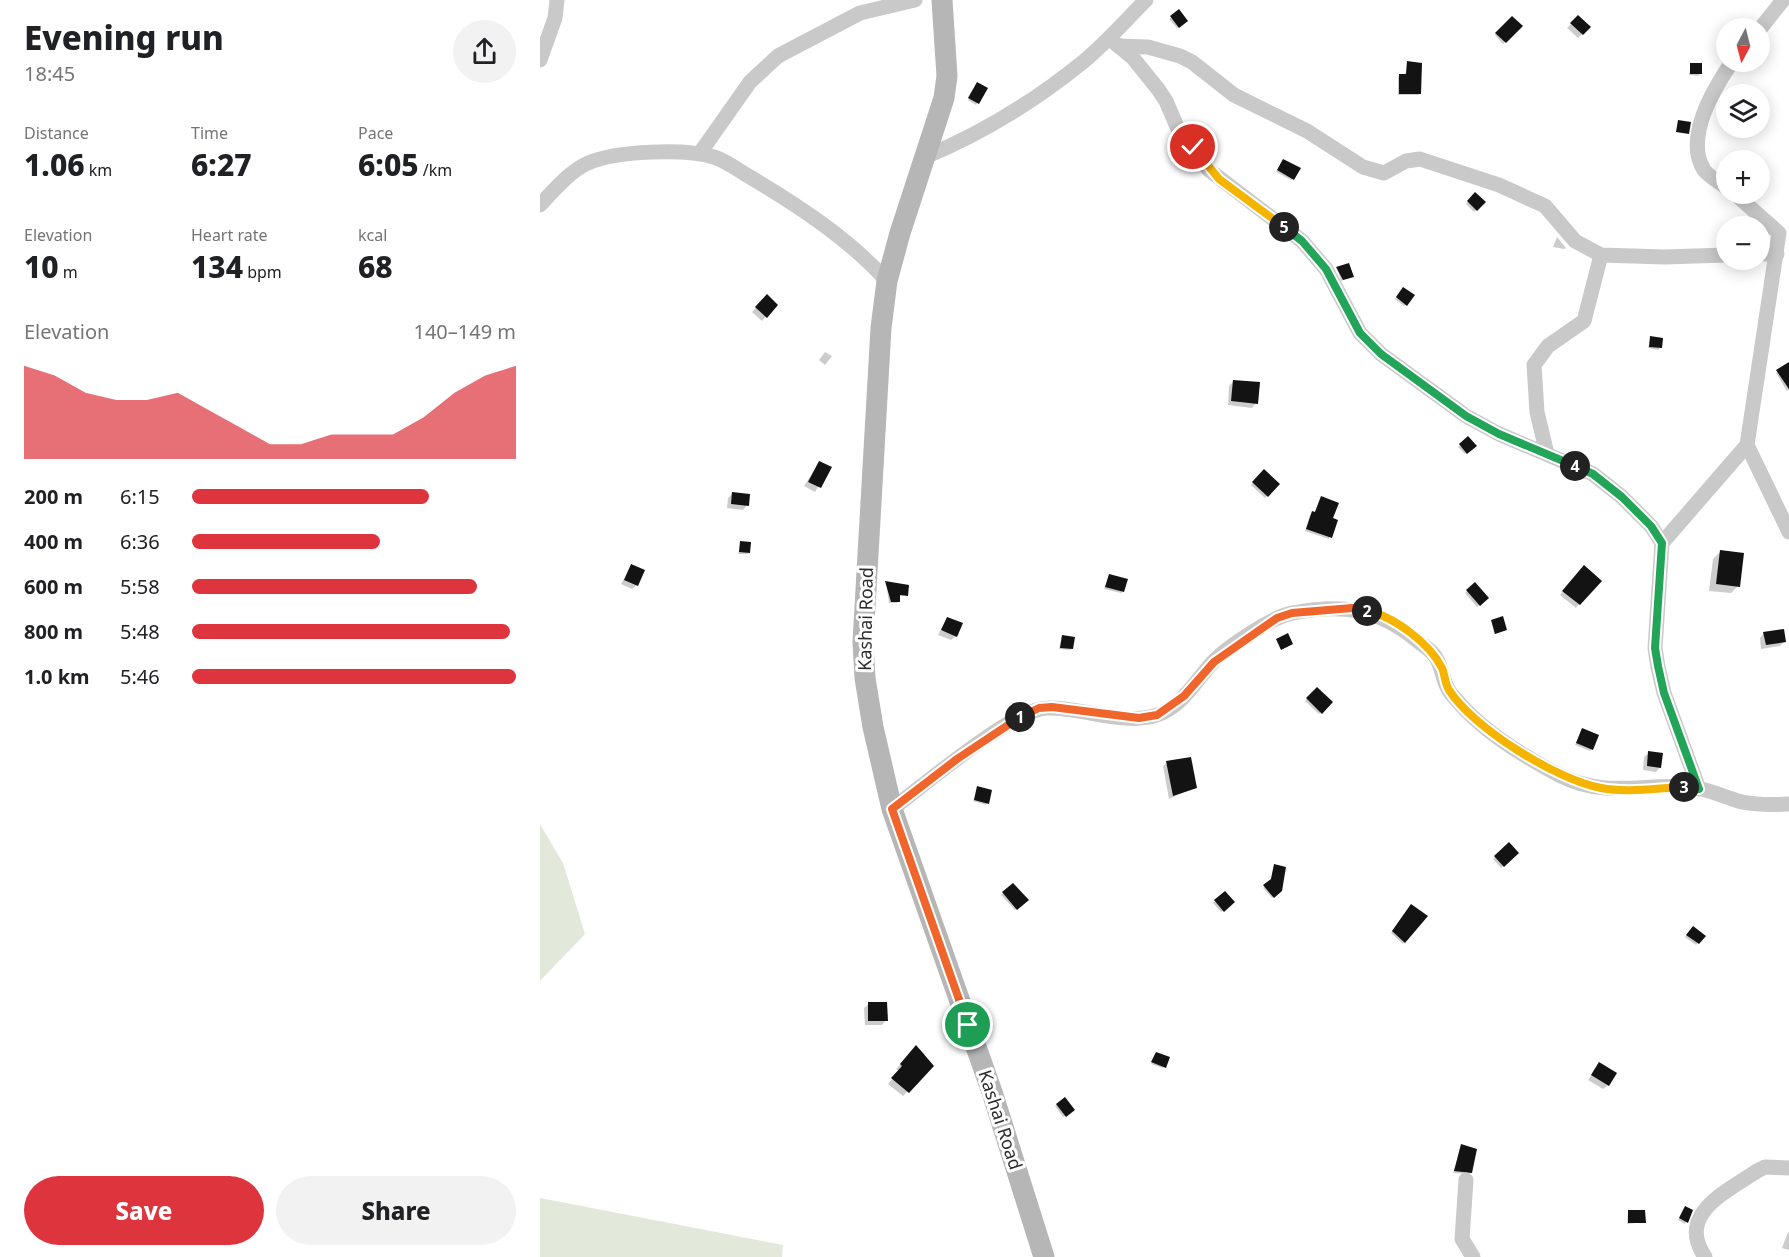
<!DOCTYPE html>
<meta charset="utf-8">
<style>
:root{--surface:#fff;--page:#f2f2f2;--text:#202124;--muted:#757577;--accent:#dd343e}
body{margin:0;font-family:"Noto Sans",sans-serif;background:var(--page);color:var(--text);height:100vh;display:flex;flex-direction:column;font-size:22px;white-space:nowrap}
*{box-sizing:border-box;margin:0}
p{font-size:20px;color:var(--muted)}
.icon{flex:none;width:33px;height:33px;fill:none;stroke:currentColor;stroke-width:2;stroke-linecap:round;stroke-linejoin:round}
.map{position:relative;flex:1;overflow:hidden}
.details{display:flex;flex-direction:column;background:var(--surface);width:540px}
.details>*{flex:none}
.needle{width:39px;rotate:187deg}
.controls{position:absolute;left:1176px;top:18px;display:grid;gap:12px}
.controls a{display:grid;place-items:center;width:54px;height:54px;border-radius:50%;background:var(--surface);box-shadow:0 3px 15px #0003;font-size:30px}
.pin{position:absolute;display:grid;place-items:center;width:51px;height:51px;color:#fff;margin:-26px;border:3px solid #fff;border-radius:50%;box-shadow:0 2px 6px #0007}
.km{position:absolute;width:30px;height:30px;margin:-15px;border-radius:50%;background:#222;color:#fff;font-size:16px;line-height:30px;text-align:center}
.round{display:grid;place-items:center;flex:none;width:63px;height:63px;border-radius:32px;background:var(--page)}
.headline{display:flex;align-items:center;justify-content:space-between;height:102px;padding:0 24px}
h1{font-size:33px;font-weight:800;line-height:45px}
.figures{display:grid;grid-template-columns:repeat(3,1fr);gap:9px;height:102px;padding:6px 24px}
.figures div{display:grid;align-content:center}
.figures b{font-size:30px;font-weight:800}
.figures small{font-size:16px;font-weight:400}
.figures p{font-size:16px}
.chart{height:168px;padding:12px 24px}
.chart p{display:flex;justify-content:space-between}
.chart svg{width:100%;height:108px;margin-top:6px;fill:var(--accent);opacity:.7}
.cta{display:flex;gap:12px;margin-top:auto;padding:12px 24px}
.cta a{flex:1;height:69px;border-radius:36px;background:var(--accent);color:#fff;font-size:24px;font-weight:800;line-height:69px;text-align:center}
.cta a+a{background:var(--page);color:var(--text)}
ul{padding:0 24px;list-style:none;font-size:20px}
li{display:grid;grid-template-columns:96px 72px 1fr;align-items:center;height:45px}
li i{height:15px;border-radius:8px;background:var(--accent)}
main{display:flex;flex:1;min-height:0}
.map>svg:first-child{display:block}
.green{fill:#e2e9da}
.shadow{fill:#0003}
.building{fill:#131313}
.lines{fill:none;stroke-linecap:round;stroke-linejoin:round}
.street{stroke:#c9c9c9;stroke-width:15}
.secondary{stroke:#b6b6b6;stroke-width:21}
.split-1-casing{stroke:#fff;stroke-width:12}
.split-2-casing{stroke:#fff;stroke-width:12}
.split-3-casing{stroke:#fff;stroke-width:12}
.split-4-casing{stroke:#fff;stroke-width:12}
.split-5-casing{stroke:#fff;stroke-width:12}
.split-6-casing{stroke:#fff;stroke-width:12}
.split-1{stroke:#f0652b;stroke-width:8}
.split-2{stroke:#f0652b;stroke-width:8}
.split-3{stroke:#f5b400;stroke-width:8}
.split-4{stroke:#22a559;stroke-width:8}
.split-5{stroke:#22a559;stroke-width:8}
.split-6{stroke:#f5b400;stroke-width:8}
.labels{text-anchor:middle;stroke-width:6;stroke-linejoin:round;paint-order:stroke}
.street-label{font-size:18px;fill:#2c2c2c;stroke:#fff}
</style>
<main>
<section class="details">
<div class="headline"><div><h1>Evening run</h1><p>18:45</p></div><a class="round"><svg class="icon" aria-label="share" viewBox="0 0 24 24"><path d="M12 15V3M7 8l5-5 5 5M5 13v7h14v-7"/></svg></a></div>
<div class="figures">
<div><p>Distance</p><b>1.06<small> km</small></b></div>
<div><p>Time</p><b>6:27</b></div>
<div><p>Pace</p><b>6:05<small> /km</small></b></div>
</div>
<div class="figures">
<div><p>Elevation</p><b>10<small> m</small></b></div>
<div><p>Heart rate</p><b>134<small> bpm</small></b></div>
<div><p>kcal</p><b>68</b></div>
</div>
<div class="chart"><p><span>Elevation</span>140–149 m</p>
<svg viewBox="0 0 160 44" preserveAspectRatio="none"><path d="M0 44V6L10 10L20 17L30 20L40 20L50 17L60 24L70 31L80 38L90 38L100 34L110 34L120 34L130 27L140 17L150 10L160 6V44z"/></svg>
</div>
<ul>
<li><b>200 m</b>6:15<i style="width:73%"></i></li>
<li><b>400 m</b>6:36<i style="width:58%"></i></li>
<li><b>600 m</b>5:58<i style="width:88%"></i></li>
<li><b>800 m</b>5:48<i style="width:98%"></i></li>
<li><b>1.0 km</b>5:46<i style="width:100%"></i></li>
</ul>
<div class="cta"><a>Save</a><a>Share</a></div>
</section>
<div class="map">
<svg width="1249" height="1257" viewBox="0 0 1249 1257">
<rect width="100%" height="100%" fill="#fff"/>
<g class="green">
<path d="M0 824 23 863 45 934 0 981Z"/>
<path d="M0 1198 243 1245 242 1257H0Z"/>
</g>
<g class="shadow">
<path d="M639 12 646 21 637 28 629 19Z"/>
<path d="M1038 17 1049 27 1038 38 1027 28Z"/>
<path d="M972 18 981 26 963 44 955 35Z"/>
<path d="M868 62 880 94 878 95H858V77L865 75Z"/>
<path d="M1151 64 1160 74 1158 76 1149 75Z"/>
<path d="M436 86 446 89 436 105 428 100Z"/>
<path d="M742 162 753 179 751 180 736 172Z"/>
<path d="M935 194 944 202 934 212 926 204Z"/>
<path d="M1017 237 1026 248 1024 249 1013 247Z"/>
<path d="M797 268 812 277 801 281Z"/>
<path d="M863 289 873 296 864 306 855 299Z"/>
<path d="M227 296 236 305 222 321 212 312Z"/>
<path d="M1111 338 1120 348 1118 350 1108 348Z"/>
<path d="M285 352 292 356 285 365 279 360Z"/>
<path d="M1249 364V390L1247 391 1236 373Z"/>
<path d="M694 381 716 403 712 408 688 405 689 386Z"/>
<path d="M928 438 935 445 925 454 918 447Z"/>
<path d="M279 463 290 468 275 492 264 486Z"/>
<path d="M724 471 738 484 725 498 711 485Z"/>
<path d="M193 493 207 505 203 510 187 508 188 498Z"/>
<path d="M780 500 791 519 789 539 765 531 770 515 774 513Z"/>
<path d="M201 542 209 553 207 554H198Z"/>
<path d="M1180 552 1198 586 1191 593 1169 591 1173 559Z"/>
<path d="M91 566 97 585 92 589 81 584Z"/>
<path d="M1040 571 1039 604 1036 608 1020 595Z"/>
<path d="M569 576 583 592 581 593 564 589Z"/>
<path d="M346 583 366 595 359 596 357 603H349Z"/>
<path d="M935 584 947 598 937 607 925 593Z"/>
<path d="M407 618 416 636 411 640 398 635Z"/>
<path d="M952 621 965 630 954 634Z"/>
<path d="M1224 633 1245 641 1240 646 1221 649 1220 638Z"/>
<path d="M522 636 532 649 530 650 519 649Z"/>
<path d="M777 689 791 702 779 714 765 701Z"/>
<path d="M1041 732 1052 749 1050 751 1035 745Z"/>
<path d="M1109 753 1120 767 1116 772 1103 770 1104 757Z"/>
<path d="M627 763 655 787 629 799 623 766Z"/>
<path d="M438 787 447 803 446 805 433 801Z"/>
<path d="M969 844 977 853 961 868 953 859Z"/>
<path d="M734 866 741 890 732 898 723 888 730 882Z"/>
<path d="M473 885 487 900 475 910 461 895Z"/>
<path d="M685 893 693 902 681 912 673 903Z"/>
<path d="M869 907 885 916 863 944 851 933Z"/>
<path d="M1153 928 1164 936 1156 945 1145 937Z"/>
<path d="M329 1004 346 1020 342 1025H325L324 1008Z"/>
<path d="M376 1047 385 1054 382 1057 392 1066 363 1096 348 1084 359 1071 356 1069Z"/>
<path d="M616 1053 624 1067 623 1068 611 1064Z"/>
<path d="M1055 1069 1068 1085 1063 1089 1048 1080Z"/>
<path d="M525 1099 533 1110 523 1117 515 1106Z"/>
<path d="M922 1146 931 1172 929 1174 913 1173Z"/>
<path d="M1144 1210 1151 1211 1145 1224 1138 1220Z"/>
<path d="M1088 1212 1104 1222 1087 1224Z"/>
<path d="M1248 1232 1249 1233V1250L1242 1248Z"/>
</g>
<g class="building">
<path d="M639 9 648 21 639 28 630 16Z"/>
<path d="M1038 15 1051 27 1043 35 1030 23Z"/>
<path d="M972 16 983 26 966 43 955 33Z"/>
<path d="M867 61 882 63 881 94H859V74H866Z"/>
<rect x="1150" y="63" width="12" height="11"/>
<path d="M437 82 448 88 439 104 428 98Z"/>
<path d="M1138 120 1151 122 1149 134 1136 132Z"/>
<path d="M743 159 761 168 754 180 737 170Z"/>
<path d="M935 192 946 202 937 211 927 201Z"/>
<path d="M809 263 814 277 803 280 796 267Z"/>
<path d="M863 287 875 295 867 306 856 297Z"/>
<path d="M227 294 238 305 227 318 215 307Z"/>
<path d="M1110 336 1123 338 1122 348 1109 347Z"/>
<path d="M1249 362V389L1236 370Z"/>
<path d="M693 380 720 382 718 404 691 401Z"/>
<path d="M928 436 937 446 927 454 919 444Z"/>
<path d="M279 461 292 467 281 488 268 482Z"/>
<path d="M724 469 740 484 728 497 712 482Z"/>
<path d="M192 492 210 494 209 506 191 504Z"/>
<path d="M781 496 799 503 793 518 798 520 792 538 766 529 772 511 775 512Z"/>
<path d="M200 541 211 542 210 553 199 552Z"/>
<path d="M1180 550 1204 553 1200 587 1176 584Z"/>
<path d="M91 564 105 570 98 586 84 580Z"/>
<path d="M1044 565 1062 581 1040 605 1022 591Z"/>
<path d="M569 574 588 579 584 592 565 587Z"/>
<path d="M345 581 369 585 368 596 360 595V602H351Z"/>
<path d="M935 582 949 598 940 606 926 590Z"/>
<path d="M963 616 967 630 955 634 951 620Z"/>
<path d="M407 617 423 623 417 637 401 630Z"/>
<path d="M1244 629 1246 642 1226 645 1223 632Z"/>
<path d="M748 633 753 644 741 650 736 639Z"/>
<path d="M522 635 535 637 533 649 520 648Z"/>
<path d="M777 687 793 702 782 714 766 698Z"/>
<path d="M1042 728 1059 735 1053 750 1036 743Z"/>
<path d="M1108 751 1123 753 1121 768 1107 766Z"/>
<path d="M651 757 657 788 633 796 626 761Z"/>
<path d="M437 786 452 790 449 804 434 800Z"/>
<path d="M969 842 979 853 964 867 954 856Z"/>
<path d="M734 864 746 867 742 891 734 898 723 885 731 879Z"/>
<path d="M473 883 489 900 477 910 462 892Z"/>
<path d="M685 891 695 902 684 912 674 900Z"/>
<path d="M871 904 888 916 865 943 852 931Z"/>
<path d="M1153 926 1166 936 1159 944 1146 935Z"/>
<path d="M328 1002H347L348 1021H328Z"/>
<path d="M376 1045 394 1066 369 1093 351 1078 362 1066 360 1064Z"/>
<path d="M616 1052 630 1057 626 1068 611 1062Z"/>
<path d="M1059 1062 1077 1073 1069 1086 1051 1075Z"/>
<path d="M525 1097 535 1110 526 1117 516 1104Z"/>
<path d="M921 1144 937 1149 932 1173 914 1171Z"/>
<path d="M1145 1206 1153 1210 1148 1223 1139 1218Z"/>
<path d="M1088 1210H1105L1106 1223H1088Z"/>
</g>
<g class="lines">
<g class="street">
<path d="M1220 29 1243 0"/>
<path d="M569 38 593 58 618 89 626 101 638 129 669 170 762 241 786 269 820 333 841 354 926 416 959 434 1053 474 1082 497 1111 526 1122 543"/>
<path d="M578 46 608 47 640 56 652 62 694 95 767 131 823 167 844 173 866 161 880 159 959 185 1005 206 1035 241 1061 255 1125 257 1186 255"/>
<path d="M0 60 15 18 17 0"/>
<path d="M160 153 210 82 238 56 320 13 375 0"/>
<path d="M385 157C441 134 496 100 543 62 566 43 585 21 606 0"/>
<path d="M1186 187C1180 182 1169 177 1164 170 1144 138 1174 88 1192 62"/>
<path d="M0 205C13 191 30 171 48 163 76 151 145 148 174 157 187 161 199 171 210 177 259 206 309 239 347 281"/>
<path d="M1220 254H1237"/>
<path d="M1207 445 1249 532"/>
<path d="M1007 454 997 412 994 365 1008 346 1044 321 1061 255"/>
<path d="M1159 789 1124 693 1118 667 1115 648 1122 543 1207 445 1239 233 1195 194"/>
<path d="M352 809C383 786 474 708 508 708 541 707 585 726 617 715 643 706 656 680 673 662 687 647 733 616 753 613 801 604 837 608 875 639 881 644 890 649 895 656 902 666 902 678 908 689 911 695 917 700 921 705 946 733 985 757 1019 775 1068 800 1108 781 1157 788 1173 791 1187 798 1202 802 1218 805 1233 805 1249 804"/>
<path d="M926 1180 922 1239 933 1257"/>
<path d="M1165 1257C1136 1214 1186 1192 1217 1171L1225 1167 1249 1168"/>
</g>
<path class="secondary" d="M402 0 407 76 404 98 360 233 347 281 341 328 323 642 325 678 333 727 352 809 452 1092 504 1257"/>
</g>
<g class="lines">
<defs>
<path id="split-1" d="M428 1025 352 809 417 759 480 717"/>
<path id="split-2" d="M480 717 499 708 512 707 599 718 617 715 644 696 674 662 737 618 752 613 812 608 827 611"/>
<path id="split-3" d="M827 611C854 616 890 644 902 668 905 675 905 684 909 690 933 728 1017 780 1061 788 1088 793 1116 788 1144 787"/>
<path id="split-4" d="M1035 466 1053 474 1082 497 1111 526 1122 543 1115 648 1118 666 1124 693 1159 789 1144 787"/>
<path id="split-5" d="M744 227 762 241 786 269 820 333 841 354 926 416 959 434 1035 466"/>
<path id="split-6" d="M653 147 679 179 744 227"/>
</defs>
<use href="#split-1" class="split-1-casing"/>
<use href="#split-2" class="split-2-casing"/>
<use href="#split-3" class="split-3-casing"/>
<use href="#split-4" class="split-4-casing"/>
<use href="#split-5" class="split-5-casing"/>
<use href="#split-6" class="split-6-casing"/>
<use href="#split-1" class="split-1"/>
<use href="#split-2" class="split-2"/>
<use href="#split-3" class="split-3"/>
<use href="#split-4" class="split-4"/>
<use href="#split-5" class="split-5"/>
<use href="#split-6" class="split-6"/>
</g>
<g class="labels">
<g class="street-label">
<text transform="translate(326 619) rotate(-89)" y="6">Kashai Road</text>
<text transform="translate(460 1120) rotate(72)" y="6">Kashai Road</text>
</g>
</g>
</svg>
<div class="controls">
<a><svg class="needle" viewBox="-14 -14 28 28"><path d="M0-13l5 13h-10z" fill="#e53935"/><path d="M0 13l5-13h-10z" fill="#757577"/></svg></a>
<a><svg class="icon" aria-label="layers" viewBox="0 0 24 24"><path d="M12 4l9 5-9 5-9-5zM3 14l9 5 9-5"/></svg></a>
<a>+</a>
<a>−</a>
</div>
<div class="pin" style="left:428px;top:1025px;background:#1e9e55"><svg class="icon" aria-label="arrive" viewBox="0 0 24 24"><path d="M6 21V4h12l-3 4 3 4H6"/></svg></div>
<div class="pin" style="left:653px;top:147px;background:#d93025"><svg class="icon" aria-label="check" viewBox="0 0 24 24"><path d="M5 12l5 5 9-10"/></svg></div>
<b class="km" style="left:480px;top:717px">1</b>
<b class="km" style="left:827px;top:611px">2</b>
<b class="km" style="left:1144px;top:787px">3</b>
<b class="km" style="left:1035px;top:466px">4</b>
<b class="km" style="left:744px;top:227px">5</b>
</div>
</main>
